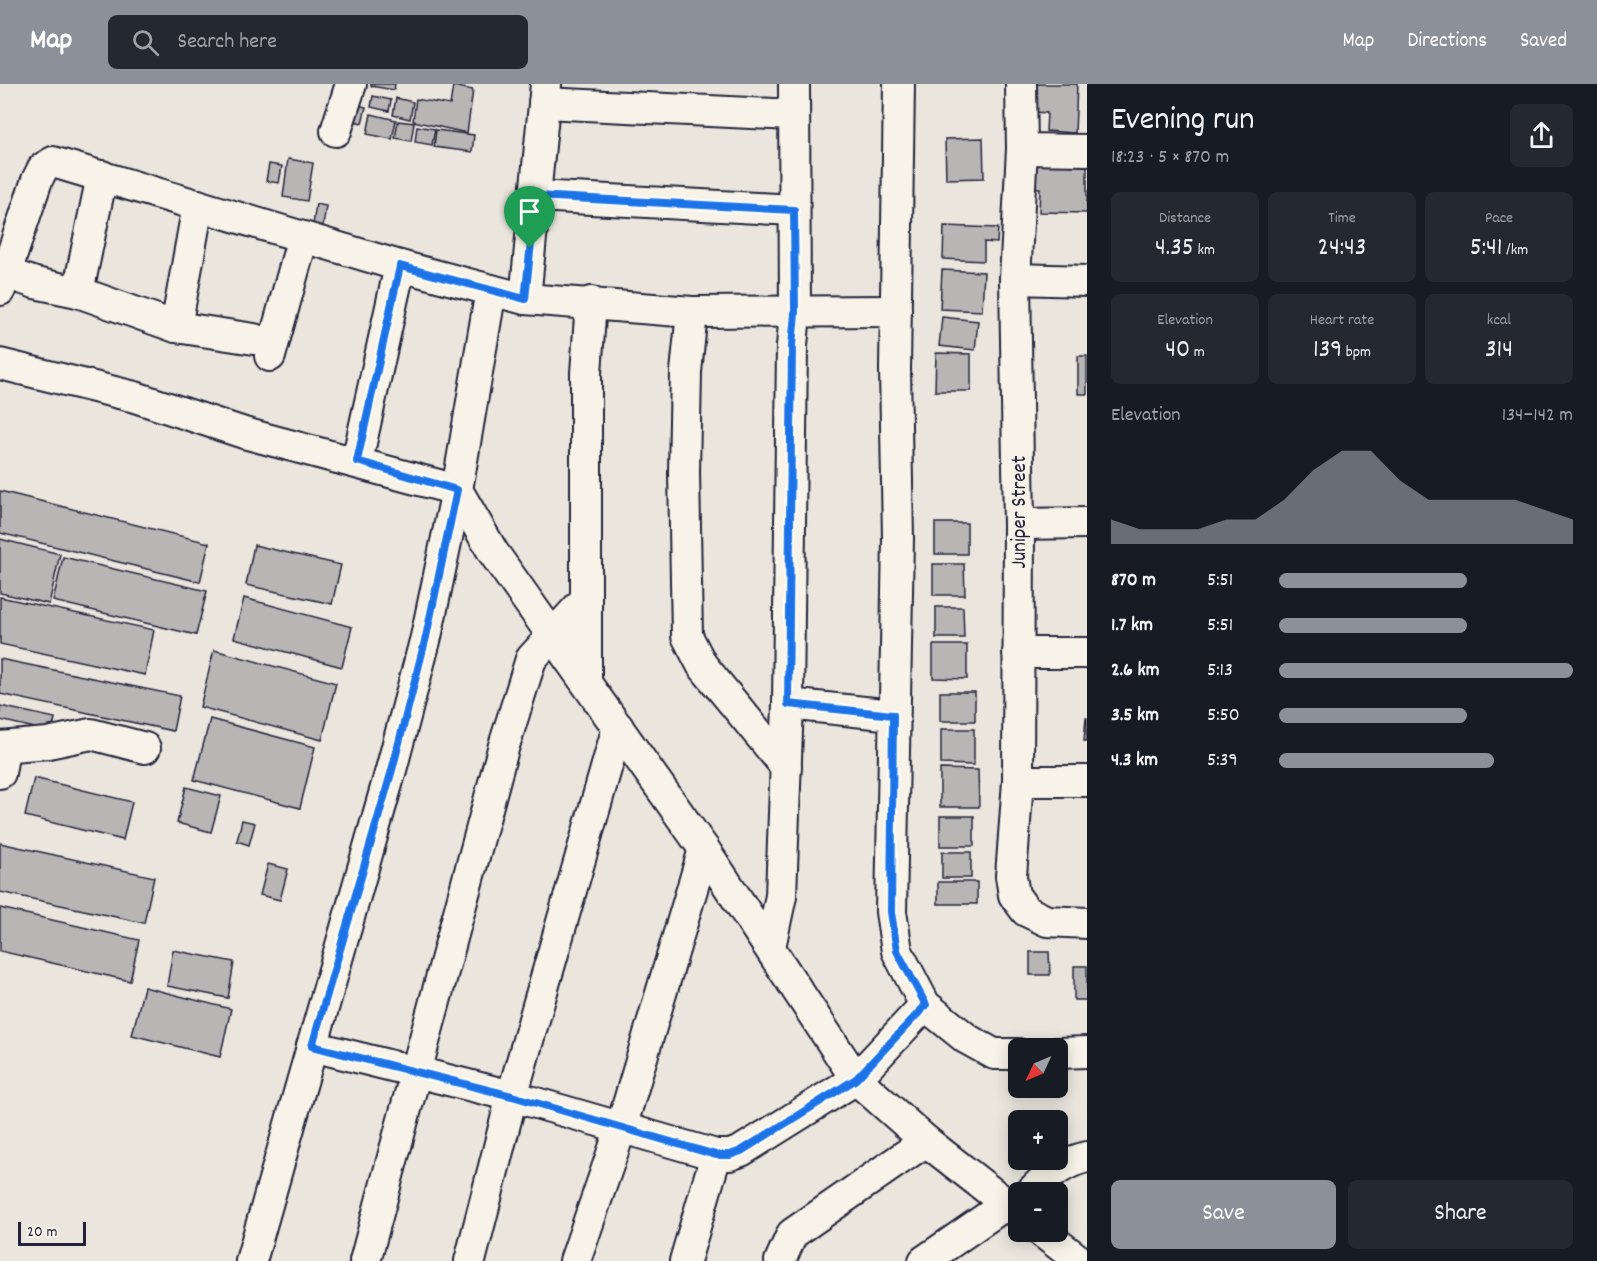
<!DOCTYPE html>
<meta charset="utf-8">
<style>
:root{--surface:#171b24;--page:#242831;--text:#f1f3f6;--muted:#9ea1a6;--accent:#8c9099}
body{margin:0;font-family:Dekko,sans-serif;background:var(--page);color:var(--text);height:100vh;display:flex;flex-direction:column;font-size:22px;white-space:nowrap}
*{box-sizing:border-box;margin:0}
p{font-size:20px;color:var(--muted)}
.icon{flex:none;width:33px;height:33px;fill:none;stroke:currentColor;stroke-width:2;stroke-linecap:round;stroke-linejoin:round}
.map{position:relative;flex:1;overflow:hidden}
.details{display:flex;flex-direction:column;background:var(--surface);width:510px}
.details>*{flex:none}
.needle{width:39px;rotate:226deg}
.fabs{position:absolute;left:1008px;top:954px;display:grid;gap:12px}
.fabs a{display:grid;place-items:center;width:60px;height:60px;border-radius:9px;background:var(--surface);box-shadow:0 3px 15px #0003;font-size:30px}
.scale{position:absolute;left:18px;bottom:15px;width:68px;box-sizing:border-box;padding-left:6px;border:3px solid #22223b;border-top:0;font-size:16px;line-height:21px;white-space:nowrap;color:#22223b;-webkit-text-stroke:4px #f7f3e8;paint-order:stroke}
.pin{position:absolute;display:grid;place-items:center;width:51px;height:51px;color:#fff;margin:-62px -26px;border-radius:50% 50% 50% 0;rotate:-45deg;box-shadow:0 0 6px #0007}
.pin .icon{rotate:45deg}
.round{display:grid;place-items:center;flex:none;width:63px;height:63px;border-radius:9px;background:var(--page)}
.summary{display:flex;align-items:center;justify-content:space-between;height:102px;padding:0 24px}
h1{font-size:33px;font-weight:600;line-height:45px}
.figures{display:grid;grid-template-columns:repeat(3,1fr);gap:9px;height:102px;padding:6px 24px}
.figures div{display:grid;align-content:center;border-radius:9px;background:var(--page);text-align:center}
.figures b{font-size:26px;font-weight:600}
.figures small{font-size:16px;font-weight:400}
.figures p{font-size:16px}
.chart{height:168px;padding:12px 24px}
.chart p{display:flex;justify-content:space-between}
.chart svg{width:100%;height:108px;margin-top:6px;fill:var(--accent);opacity:.7}
.primary-button{display:flex;gap:12px;margin-top:auto;padding:12px 24px}
.primary-button a{flex:1;height:69px;border-radius:9px;background:var(--accent);color:#fff;font-size:24px;font-weight:600;line-height:69px;text-align:center}
.primary-button a+a{background:var(--page);color:var(--text)}
ul{padding:0 24px;list-style:none;font-size:20px}
li{display:grid;grid-template-columns:96px 72px 1fr;align-items:center;height:45px}
li i{height:15px;border-radius:8px;background:var(--accent)}
header{display:flex;align-items:center;gap:36px;box-sizing:border-box;height:84px;padding:0 30px;background:var(--accent);color:#fff}
header strong{font-size:28px}
nav{display:flex;gap:33px;margin-inline-start:auto;font-size:21px}
.search{width:420px;height:54px;background:var(--page);display:flex;align-items:center;gap:15px;box-sizing:border-box;padding:0 21px;border-radius:9px;color:var(--muted);font-size:22px}
main{display:flex;flex:1;min-height:0}
.map>svg:first-child{display:block}
.building{fill:#b8b6b5;stroke:#22223b;stroke-width:1.5}
.lines{fill:none;stroke-linecap:round;stroke-linejoin:round}
.minor-casing{stroke:#22223b;stroke-width:34}
.minor{stroke:#f7f3e8;stroke-width:30}
.route-casing{stroke:#fff;stroke-width:12}
.route{stroke:#1a73e8;stroke-width:8}
.labels{text-anchor:middle;stroke-width:6;stroke-linejoin:round;paint-order:stroke}
.street-label{font-size:21px;fill:#22223b;stroke:#f7f3e8}
</style>
<header>
<strong>Map</strong>
<div class="search"><svg class="icon" aria-label="search" viewBox="0 0 24 24"><circle cx="10" cy="10" r="6"/><path d="M15 15l6 6"/></svg>Search here</div>
<nav><a>Map</a><a>Directions</a><a>Saved</a></nav>
</header>
<main>
<div class="map">
<svg width="1087" height="1177" viewBox="0 0 1087 1177">
<rect width="100%" height="100%" fill="#eae6de"/>
<filter id="ink" filterUnits="userSpaceOnUse"><feTurbulence type="fractalNoise" baseFrequency=".0167" numOctaves="2"/><feDisplacementMap in="SourceGraphic" scale="12" xChannelSelector="R" yChannelSelector="G"/><feConvolveMatrix kernelMatrix="1 2 1 2 8 2 1 2 1" color-interpolation-filters="sRGB"/></filter>
<g filter="url(#ink)">
<g class="building">
<path d="M371 0H395L394 6 371 2Z"/>
<path d="M1035 0H1077L1075 49 1046 47 1047 29 1034 28Z"/>
<path d="M453 2 473 6 467 49 413 37 416 15 450 21Z"/>
<path d="M373 12 391 16 389 27 371 23Z"/>
<path d="M396 14 413 18 410 35 393 31Z"/>
<path d="M346 18 366 23 362 39 343 34Z"/>
<path d="M371 30 396 36 392 55 367 50Z"/>
<path d="M398 37 414 39 411 57 395 54Z"/>
<path d="M417 42 435 45 432 61 415 58Z"/>
<path d="M436 46 474 51 472 68 434 63Z"/>
<path d="M983 54 984 94 946 95 945 55Z"/>
<path d="M288 75 313 79 307 117 283 113Z"/>
<path d="M1027 77 1087 78V129L1039 128 1040 104H1027Z"/>
<path d="M269 80 282 82 279 99 266 97Z"/>
<path d="M316 120 326 122 323 142 313 141Z"/>
<path d="M944 142 998 144 997 159 984 158V177L943 175Z"/>
<path d="M942 186 984 188 982 227 940 225Z"/>
<path d="M942 233 978 237 975 266 939 262Z"/>
<path d="M936 269 971 270V307H935Z"/>
<rect x="1078" y="272" width="9" height="38"/>
<path d="M0 407 209 459 200 498 0 449Z"/>
<rect x="935" y="439" width="32" height="31"/>
<path d="M0 455 60 470 49 520 0 509Z"/>
<path d="M254 461 341 481 332 520 246 501Z"/>
<path d="M63 473 207 507 196 551 53 517Z"/>
<path d="M933 480H964L965 511H933Z"/>
<path d="M0 513 154 546 145 591 0 560Z"/>
<path d="M244 514 352 543 342 583 234 554Z"/>
<path d="M936 523H963L964 554H936Z"/>
<path d="M933 561H967V595L933 594Z"/>
<path d="M214 566 336 599 322 656 200 623Z"/>
<path d="M0 575 180 612 173 647 0 610Z"/>
<rect x="940" y="608" width="35" height="29"/>
<path d="M0 622 55 634 52 648 0 636Z"/>
<path d="M1086 634H1087V657H1084Z"/>
<path d="M210 635 315 663 300 724 194 696Z"/>
<path d="M941 645H974V681L941 680Z"/>
<path d="M940 685 978 686 979 723H940Z"/>
<path d="M34 694 132 718 123 756 25 732Z"/>
<path d="M186 703 221 712 211 748 177 739Z"/>
<rect x="940" y="732" width="34" height="30"/>
<path d="M242 736 255 739 249 761 237 757Z"/>
<path d="M0 759 154 793 144 839 0 808Z"/>
<rect x="942" y="768" width="29" height="26"/>
<path d="M268 780 288 785 280 816 260 811Z"/>
<rect x="938" y="798" width="39" height="22"/>
<path d="M0 824 139 856 130 897 0 867Z"/>
<path d="M173 866 234 878 228 914 167 902Z"/>
<path d="M1030 868H1049L1050 891H1030Z"/>
<rect x="1074" y="882" width="13" height="34"/>
<path d="M144 903 231 925 220 973 132 951Z"/>
</g>
<g class="lines">
<defs>
<g id="minor">
<path d="M899 0 895 285 898 455 891 828 897 867 925 921 967 955 994 970H1018"/>
<path d="M1021 0 1022 65 1015 195 1019 440 1018 697 1011 792 1014 811 1026 827 1047 837 1087 839"/>
<path d="M544 19 794 31"/>
<path d="M336 47 351 0"/>
<path d="M1022 65 1087 66"/>
<path d="M536 112 794 126"/>
<path d="M6 189 35 199 78 208 176 243 254 255"/>
<path d="M1015 195 1087 197"/>
<path d="M0 206 37 96 43 84 53 78 400 182 525 215 692 228 896 227"/>
<path d="M78 208 102 92"/>
<path d="M525 215 546 0"/>
<path d="M692 228 686 288 684 388 687 552 702 581 786 683"/>
<path d="M176 243 198 121"/>
<path d="M270 272 303 153"/>
<path d="M0 280 135 313 244 349 457 406 493 468 704 765 856 995 926 1057 1018 1129"/>
<path d="M357 377 400 182"/>
<path d="M1019 440 1087 439"/>
<path d="M1018 569H1087"/>
<path d="M586 598V289L591 218"/>
<path d="M788 620 893 631"/>
<path d="M0 663 48 659 91 650 145 664"/>
<path d="M0 689 4 665"/>
<path d="M1018 697H1087"/>
<path d="M770 863 781 812 788 620 792 262 795 229 794 0"/>
<path d="M312 962 512 1012 716 1071H730L741 1067 856 995 925 921"/>
<path d="M1058 969 1087 968"/>
<path d="M1031 1108C1047 1091 1064 1078 1087 1073"/>
<path d="M1042 1148 1080 1177"/>
<path d="M251 1177 391 686 426 553 457 406 491 206"/>
<path d="M365 1177 503 665 531 575 585 516"/>
<path d="M470 1177 512 1012 618 643"/>
<path d="M575 1177 621 1044 704 765"/>
<path d="M685 1177 716 1071"/>
<path d="M780 1177 792 1150 926 1057"/>
<path d="M924 1177 1005 1121"/>
</g>
</defs>
<use href="#minor" class="minor-casing"/>
<use href="#minor" class="minor"/>
</g>
</g>
<g class="lines" filter="url(#ink)">
<defs>
<path id="route" d="M536 112 794 126 795 229 792 262 788 620 893 631 891 828 897 867 926 921 856 995 741 1067 730 1071H716L512 1012 312 962 392 686 426 553 457 406 357 377 400 182 525 215Z"/>
</defs>
<use href="#route" class="route-casing"/>
<use href="#route" class="route"/>
</g>
<g class="labels">
<g class="street-label">
<text transform="translate(1018 428) rotate(-90)" y="7">Juniper Street</text>
</g>
</g>
</svg>
<div class="fabs">
<a><svg class="needle" viewBox="-14 -14 28 28"><path d="M0-13l5 13h-10z" fill="#e53935"/><path d="M0 13l5-13h-10z" fill="#9ea1a6"/></svg></a>
<a>+</a>
<a>−</a>
</div>
<div class="scale">20 m</div>
<div class="pin" style="left:530px;top:164px;background:#1e9e55"><svg class="icon" aria-label="arrive" viewBox="0 0 24 24"><path d="M6 21V4h12l-3 4 3 4H6"/></svg></div>
</div>
<section class="details">
<div class="summary"><div><h1>Evening run</h1><p>18:23 · 5 × 870 m</p></div><a class="round"><svg class="icon" aria-label="share" viewBox="0 0 24 24"><path d="M12 15V3M7 8l5-5 5 5M5 13v7h14v-7"/></svg></a></div>
<div class="figures">
<div><p>Distance</p><b>4.35<small> km</small></b></div>
<div><p>Time</p><b>24:43</b></div>
<div><p>Pace</p><b>5:41<small> /km</small></b></div>
</div>
<div class="figures">
<div><p>Elevation</p><b>40<small> m</small></b></div>
<div><p>Heart rate</p><b>139<small> bpm</small></b></div>
<div><p>kcal</p><b>314</b></div>
</div>
<div class="chart"><p><span>Elevation</span>134–142 m</p>
<svg viewBox="0 0 160 44" preserveAspectRatio="none"><path d="M0 44V34L10 38L20 38L30 38L40 34L50 34L60 26L70 14L80 6L90 6L100 18L110 26L120 26L130 26L140 26L150 30L160 34V44z"/></svg>
</div>
<ul>
<li><b>870 m</b>5:51<i style="width:64%"></i></li>
<li><b>1.7 km</b>5:51<i style="width:64%"></i></li>
<li><b>2.6 km</b>5:13<i style="width:100%"></i></li>
<li><b>3.5 km</b>5:50<i style="width:64%"></i></li>
<li><b>4.3 km</b>5:39<i style="width:73%"></i></li>
</ul>
<div class="primary-button"><a>Save</a><a>Share</a></div>
</section>
</main>
